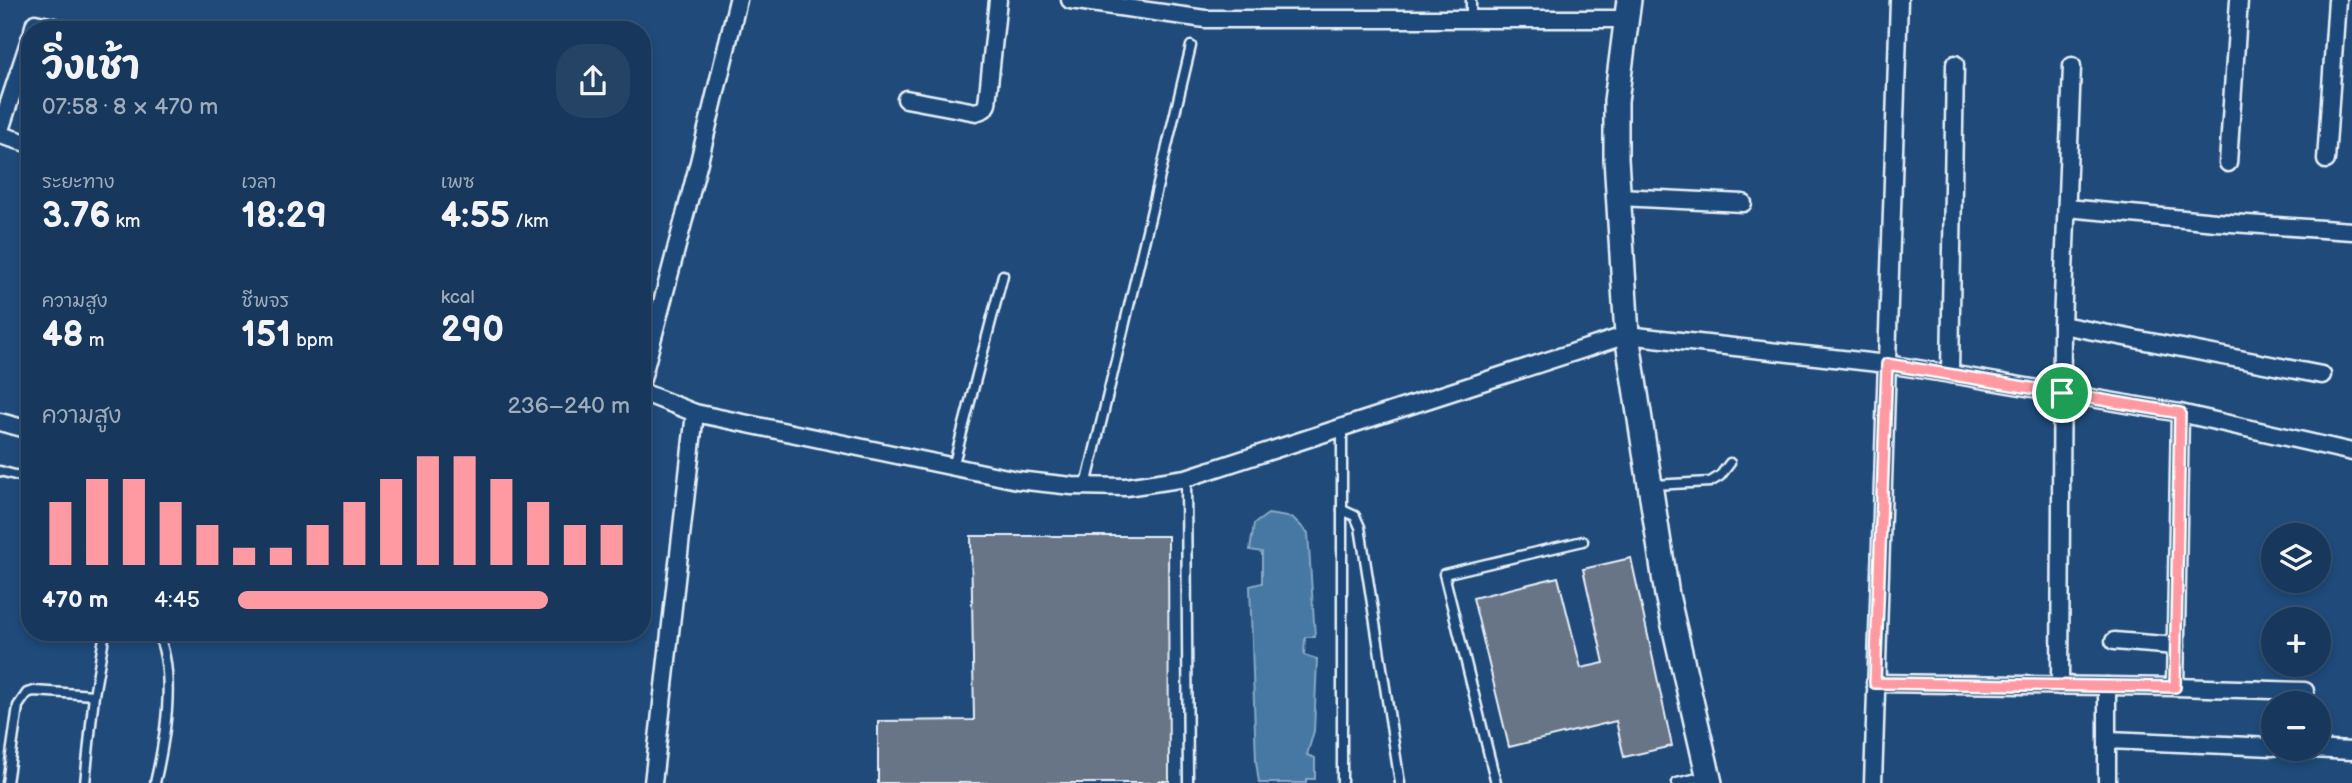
<!DOCTYPE html>
<html lang="th">
<meta charset="utf-8">
<style>
:root{--surface:#17385c;--page:#244365;--text:#f1f3f6;--muted:#9eacbb;--line:#365272;--accent:#ff9aa2}
body{margin:0;font-family:"Balsamiq Sans","Playpen Sans Thai",sans-serif;background:var(--page);color:var(--text);height:100vh;display:flex;flex-direction:column;font-size:26px;white-space:nowrap}
*{box-sizing:border-box;margin:0}
p{font-size:23px;color:var(--muted)}
.icon{flex:none;width:38px;height:38px;fill:none;stroke:currentColor;stroke-width:2;stroke-linecap:round;stroke-linejoin:round}
.map{position:relative;flex:1;overflow:hidden}
.sheet{position:absolute;left:21px;top:21px;width:630px;height:620px;display:flex;flex-direction:column;background:var(--surface);border-radius:28px;box-shadow:0 4px 10px #0003,0 0 0 2px var(--line)}
.sheet>*{flex:none}
.fabs{position:absolute;left:2261px;top:523px;display:grid;gap:14px}
.fabs a{display:grid;place-items:center;width:70px;height:70px;border-radius:50%;background:var(--surface);box-shadow:0 4px 10px #0003,0 0 0 2px var(--line);font-size:35px}
.pin{position:absolute;display:grid;place-items:center;width:60px;height:60px;color:#fff;margin:-30px;border:4px solid #fff;border-radius:50%;box-shadow:0 2px 7px #0007}
.round{display:grid;place-items:center;flex:none;width:74px;height:74px;border-radius:28px;background:var(--page)}
.summary{display:flex;align-items:center;justify-content:space-between;height:119px;padding:0 21px}
h1{font-size:38px;font-weight:700;line-height:52px}
.metrics{display:grid;grid-template-columns:repeat(3,1fr);gap:10px;height:119px;padding:7px 21px}
.metrics div{display:grid;align-content:center}
.metrics b{font-size:35px;font-weight:700}
.metrics small{font-size:19px;font-weight:400}
.metrics p{font-size:19px}
.chart{height:196px;padding:14px 21px}
.chart p{display:flex;justify-content:space-between}
.chart svg{width:100%;height:126px;margin-top:7px;stroke:var(--accent);stroke-width:6}
ul{padding:0 21px;list-style:none;font-size:23px}
li{display:grid;grid-template-columns:112px 84px 1fr;align-items:center;height:52px}
li i{height:18px;border-radius:9px;background:var(--accent)}
.map>svg:first-child{display:block}
.water{fill:#4778a3;stroke:#87a8c5;stroke-width:2}
.building{fill:#677487;stroke:#e8f1f8;stroke-width:2}
.lines{fill:none;stroke-linecap:round;stroke-linejoin:round}
.lane-casing{stroke:#e8f1f8;stroke-width:13}
.street-casing{stroke:#e8f1f8;stroke-width:21}
.secondary-casing{stroke:#e8f1f8;stroke-width:28}
.lane{stroke:#1f4a7a;stroke-width:8}
.street{stroke:#1f4a7a;stroke-width:16}
.secondary{stroke:#1f4a7a;stroke-width:23}
.route-casing{stroke:#fff;stroke-width:14}
.route{stroke:#ff9aa2;stroke-width:9}
</style>
<div class="map">
<svg width="2352" height="783" viewBox="0 0 2352 783">
<rect width="100%" height="100%" fill="#1f4a7a"/>
<filter id="ink" filterUnits="userSpaceOnUse"><feTurbulence type="fractalNoise" baseFrequency=".0143" numOctaves="2"/><feDisplacementMap in="SourceGraphic" scale="14" xChannelSelector="R" yChannelSelector="G"/><feConvolveMatrix kernelMatrix="1 2 1 2 8 2 1 2 1" color-interpolation-filters="sRGB"/></filter>
<g filter="url(#ink)">
<path class="water" d="M1268 514 1293 518 1308 533 1315 637H1305L1304 655 1317 659 1314 731 1307 755 1315 758V779H1306V783H1259L1256 761 1250 586 1262 583V552L1250 550 1254 524Z"/>
<g class="building">
<path d="M971 536H1168L1169 781H1158V783H878V721L974 720Z"/>
<path d="M1631 558 1672 746 1624 757 1616 721 1509 747 1473 598 1558 577 1581 668 1604 663 1583 569Z"/>
</g>
<g class="lines">
<defs>
<g id="lane">
<path d="M1471 18V0"/>
<path d="M1342 428V783"/>
<path d="M953 467 1003 275"/>
<path d="M0 471 30 479"/>
<path d="M1186 478 1188 783"/>
<path d="M1653 485 1710 482 1720 476 1730 463"/>
<path d="M1086 486 1191 46"/>
<path d="M1342 510 1355 516 1360 527 1400 783"/>
<path d="M7 783 18 706 27 693 34 691 94 695"/>
<path d="M85 783 94 695 105 632"/>
<path d="M155 783C165 740 177 673 157 632"/>
<path d="M1496 783 1444 574 1583 541"/>
<path d="M1677 783 1706 776"/>
</g>
<g id="street">
<path d="M1070 0 1205 19H1626"/>
<path d="M33 30 35 23 67 30"/>
<path d="M906 99 976 112 984 109 987 104 998 0"/>
<path d="M0 130 30 39"/>
<path d="M0 135 30 144"/>
<path d="M2326 160 2337 0"/>
<path d="M2228 163 2239 0"/>
<path d="M1619 197 1743 203"/>
<path d="M2067 208 2216 222 2352 231"/>
<path d="M2062 325 2322 375"/>
<path d="M1950 374 1955 64"/>
<path d="M642 379 699 162 738 0"/>
<path d="M642 392 695 413 1017 480 1072 486 1126 487 1186 478 1627 335 1887 364 1950 374 2180 413 2352 452"/>
<path d="M0 422 30 430"/>
<path d="M2114 641 2176 646"/>
<path d="M1875 683 2107 686V783"/>
<path d="M2060 686 2062 325 2072 66"/>
<path d="M2107 686 2175 687 2180 413"/>
<path d="M2175 687 2305 691"/>
<path d="M2108 740 2273 747"/>
<path d="M2310 749 2352 751"/>
<path d="M653 783 695 413"/>
<path d="M1873 783 1899 0"/>
</g>
<path id="secondary" d="M1629 0 1616 101V158L1627 335 1667 595 1710 783"/>
</defs>
<use href="#lane" class="lane-casing"/>
<use href="#street" class="street-casing"/>
<use href="#secondary" class="secondary-casing"/>
<use href="#lane" class="lane"/>
<use href="#street" class="street"/>
<use href="#secondary" class="secondary"/>
</g>
</g>
<g class="lines" filter="url(#ink)">
<defs>
<path id="route" d="M1887 364 2180 413 2175 687 1875 683Z"/>
</defs>
<use href="#route" class="route-casing"/>
<use href="#route" class="route"/>
</g>
</svg>
<div class="fabs">
<a><svg class="icon" aria-label="layers" viewBox="0 0 24 24"><path d="M12 4l9 5-9 5-9-5zM3 14l9 5 9-5"/></svg></a>
<a>+</a>
<a>−</a>
</div>
<div class="pin" style="left:2062px;top:393px;background:#1e9e55"><svg class="icon" aria-label="arrive" viewBox="0 0 24 24"><path d="M6 21V4h12l-3 4 3 4H6"/></svg></div>
<section class="sheet">
<div class="summary"><div><h1>วิ่งเช้า</h1><p>07:58 · 8 × 470 m</p></div><a class="round"><svg class="icon" aria-label="share" viewBox="0 0 24 24"><path d="M12 15V3M7 8l5-5 5 5M5 13v7h14v-7"/></svg></a></div>
<div class="metrics">
<div><p>ระยะทาง</p><b>3.76<small> km</small></b></div>
<div><p>เวลา</p><b>18:29</b></div>
<div><p>เพซ</p><b>4:55<small> /km</small></b></div>
</div>
<div class="metrics">
<div><p>ความสูง</p><b>48<small> m</small></b></div>
<div><p>ชีพจร</p><b>151<small> bpm</small></b></div>
<div><p>kcal</p><b>290</b></div>
</div>
<div class="chart"><p><span>ความสูง</span>236–240 m</p>
<svg viewBox="0 0 160 44" preserveAspectRatio="none"><path d="M5 44V22M15 44V14M25 44V14M35 44V22M45 44V30M55 44V38M65 44V38M75 44V30M85 44V22M95 44V14M105 44V6M115 44V6M125 44V14M135 44V22M145 44V30M155 44V30"/></svg>
</div>
<ul>
<li><b>470 m</b>4:45<i style="width:79%"></i></li>
</ul>
</section>
</div>
